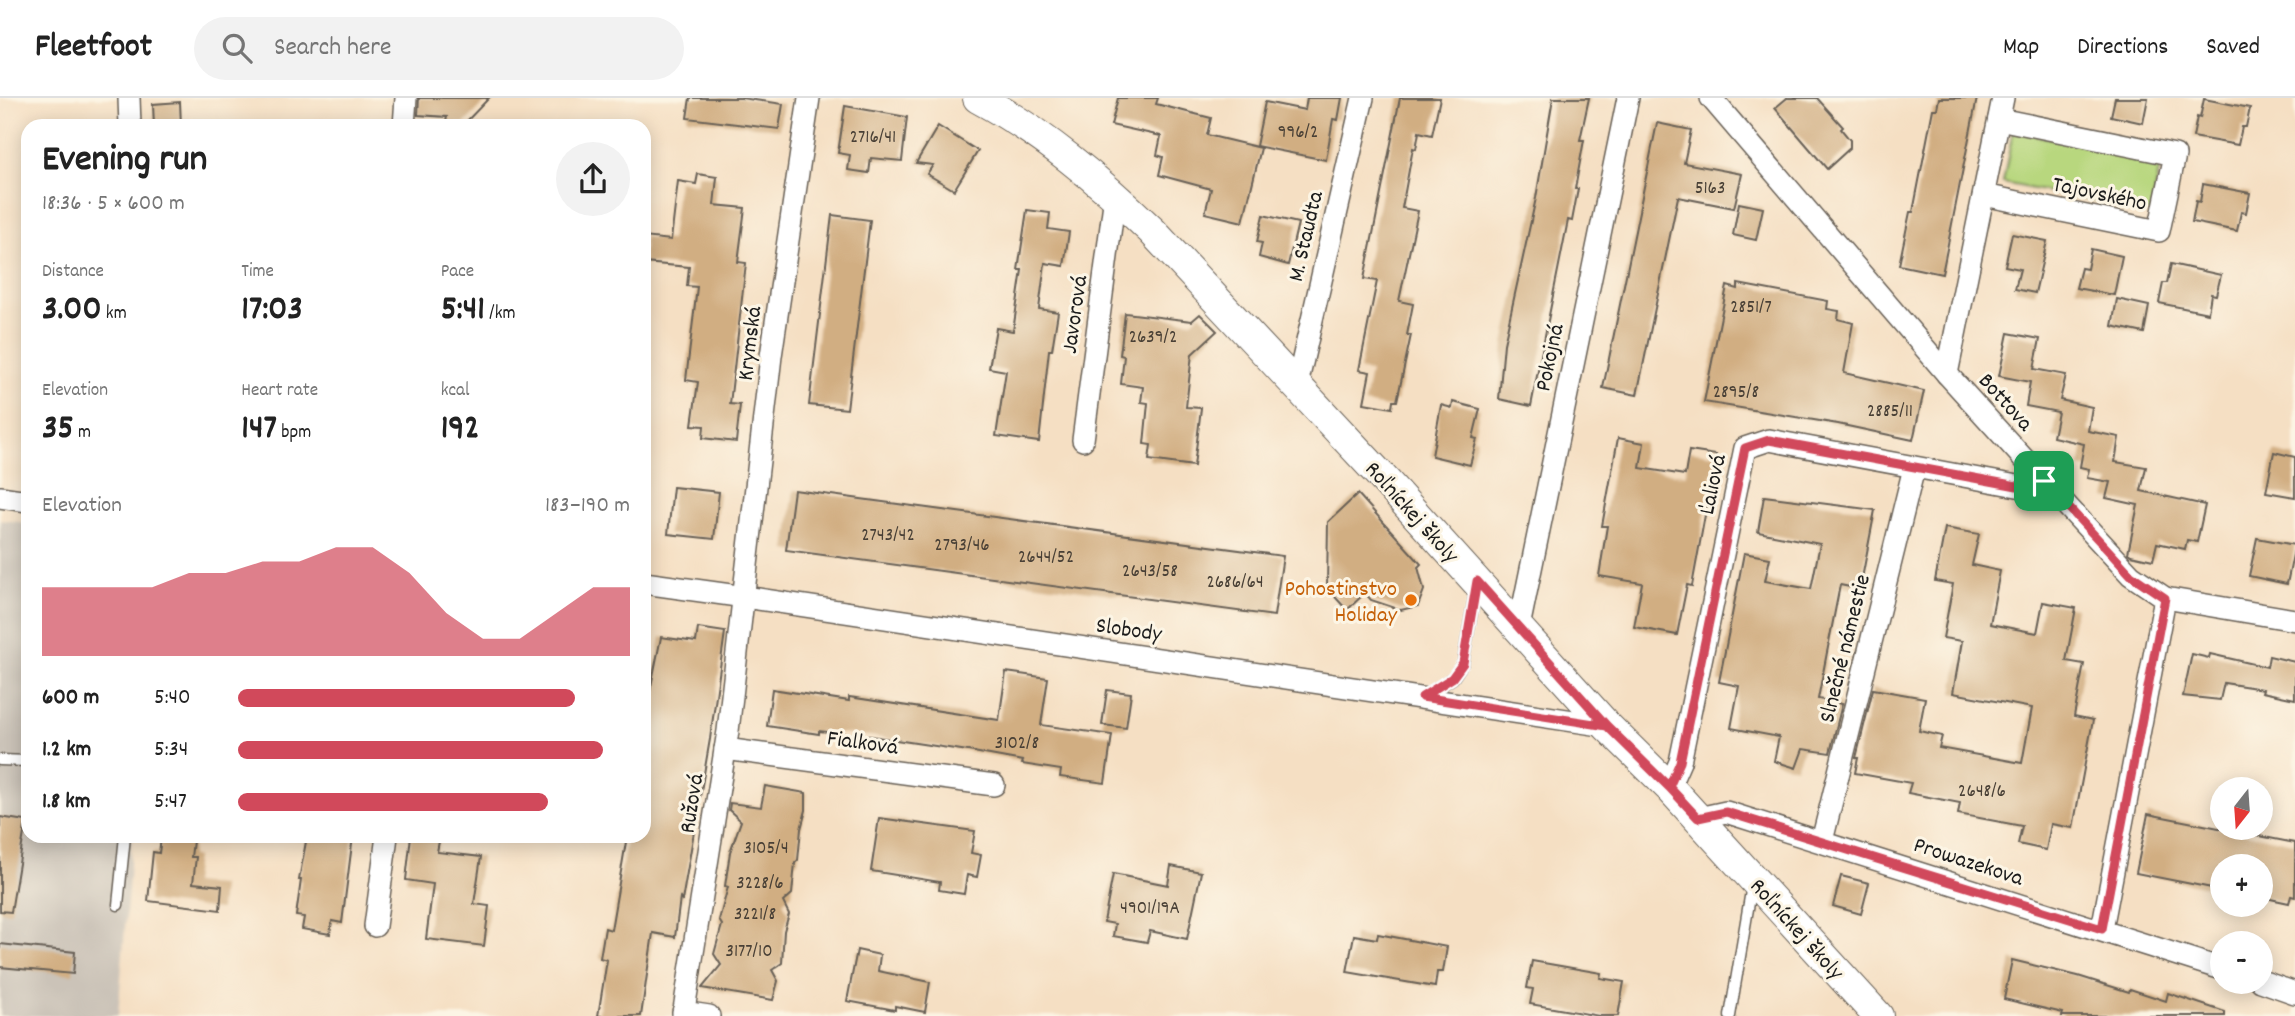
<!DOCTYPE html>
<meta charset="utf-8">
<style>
:root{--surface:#fff;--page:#f2f2f2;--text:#222;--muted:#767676;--line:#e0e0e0;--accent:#d1495b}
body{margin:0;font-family:Dekko,sans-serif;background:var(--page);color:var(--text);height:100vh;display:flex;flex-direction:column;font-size:26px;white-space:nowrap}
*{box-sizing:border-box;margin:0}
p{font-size:23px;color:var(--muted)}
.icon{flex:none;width:38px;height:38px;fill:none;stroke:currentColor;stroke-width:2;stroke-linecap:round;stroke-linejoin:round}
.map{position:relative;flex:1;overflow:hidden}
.drawer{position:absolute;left:21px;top:21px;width:630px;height:724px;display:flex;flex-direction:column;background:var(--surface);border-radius:21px;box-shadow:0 4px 18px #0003}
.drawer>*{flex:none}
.needle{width:46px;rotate:197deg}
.buttons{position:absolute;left:2210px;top:679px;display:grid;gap:14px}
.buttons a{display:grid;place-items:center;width:63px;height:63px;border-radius:50%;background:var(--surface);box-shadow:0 4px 18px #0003;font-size:35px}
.pin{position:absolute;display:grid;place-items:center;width:60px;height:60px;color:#fff;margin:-30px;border-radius:14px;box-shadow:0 4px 10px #0006}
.round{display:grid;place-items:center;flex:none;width:74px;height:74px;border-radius:37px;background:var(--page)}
.overview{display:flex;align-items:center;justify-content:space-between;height:119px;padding:0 21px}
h1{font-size:38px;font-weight:800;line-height:52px}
.figures{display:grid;grid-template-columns:repeat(3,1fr);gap:10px;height:119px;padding:7px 21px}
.figures div{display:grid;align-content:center}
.figures b{font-size:35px;font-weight:800}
.figures small{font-size:19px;font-weight:400}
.figures p{font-size:19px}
.chart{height:196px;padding:14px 21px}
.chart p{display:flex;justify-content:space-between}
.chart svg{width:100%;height:126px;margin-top:7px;fill:var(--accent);opacity:.7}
ul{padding:0 21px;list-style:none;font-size:23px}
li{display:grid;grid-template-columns:112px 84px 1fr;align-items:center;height:52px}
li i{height:18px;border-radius:9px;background:var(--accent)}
header{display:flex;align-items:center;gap:42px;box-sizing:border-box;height:98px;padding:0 35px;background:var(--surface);border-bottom:2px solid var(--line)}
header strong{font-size:33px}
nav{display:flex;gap:38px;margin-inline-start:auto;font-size:24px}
.search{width:490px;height:63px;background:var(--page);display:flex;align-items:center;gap:18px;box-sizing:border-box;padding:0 24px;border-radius:38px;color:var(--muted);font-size:26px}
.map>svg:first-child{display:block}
.industrial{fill:#cbc3b8}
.green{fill:#b8d77e;stroke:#6a7a4d;stroke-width:2}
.building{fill:#d1ae82}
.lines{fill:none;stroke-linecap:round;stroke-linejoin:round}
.lane-casing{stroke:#686056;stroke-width:13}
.street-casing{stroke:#686056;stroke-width:24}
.secondary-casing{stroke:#686056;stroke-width:32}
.lane{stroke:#fff;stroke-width:10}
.street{stroke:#fff;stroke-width:21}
.secondary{stroke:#fff;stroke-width:30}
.route-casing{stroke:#fff;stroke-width:14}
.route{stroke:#d1495b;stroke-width:9}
.food-dot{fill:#e8710a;stroke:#fcf5e5;stroke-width:2.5}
.labels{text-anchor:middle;stroke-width:6;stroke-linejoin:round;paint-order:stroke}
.number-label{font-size:19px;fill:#494036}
.street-label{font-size:23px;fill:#1c1c1c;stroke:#fcf5e5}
.food-label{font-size:23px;fill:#c56008;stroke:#fcf5e5;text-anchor:end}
</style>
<header>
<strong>Fleetfoot</strong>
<div class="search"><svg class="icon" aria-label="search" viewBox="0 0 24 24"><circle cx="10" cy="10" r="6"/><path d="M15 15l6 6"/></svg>Search here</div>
<nav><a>Map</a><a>Directions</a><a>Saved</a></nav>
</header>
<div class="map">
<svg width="2295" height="918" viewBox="0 0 2295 918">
<rect width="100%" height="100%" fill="#fcf5e5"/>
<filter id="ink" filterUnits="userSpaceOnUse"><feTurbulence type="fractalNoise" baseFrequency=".0143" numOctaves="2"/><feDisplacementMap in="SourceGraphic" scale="14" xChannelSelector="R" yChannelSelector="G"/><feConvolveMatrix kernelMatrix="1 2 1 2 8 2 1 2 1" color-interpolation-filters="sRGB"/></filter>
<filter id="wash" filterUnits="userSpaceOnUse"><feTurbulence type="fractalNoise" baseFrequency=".00686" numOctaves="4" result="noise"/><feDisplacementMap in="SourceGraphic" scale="28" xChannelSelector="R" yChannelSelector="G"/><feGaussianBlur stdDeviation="1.57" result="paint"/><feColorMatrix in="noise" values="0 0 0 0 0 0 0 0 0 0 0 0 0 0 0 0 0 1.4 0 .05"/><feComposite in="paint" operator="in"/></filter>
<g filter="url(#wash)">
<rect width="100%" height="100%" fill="#f5dfc3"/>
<path class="industrial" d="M0 422 28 425V738L132 739 118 918H0Z"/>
<path class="green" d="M2013 33 2161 62 2151 114 2003 85Z"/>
<g id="blocks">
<g class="building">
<path d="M419 0H489L464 26 446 24 447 19 418 17Z"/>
<path d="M690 0H741L783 6 779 31 687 20Z"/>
<path d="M1118 0H1158L1156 6 1211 20 1207 37 1261 50 1243 124 1205 115 1211 91 1159 77 1163 59 1157 57 1161 38 1111 27Z"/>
<path d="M1307 0H1342L1338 22 1333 21 1326 62 1256 48 1265 4 1305 12Z"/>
<path d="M1400 0H1440L1432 37 1419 34 1416 51 1413 50 1402 110 1418 113 1399 203 1413 206 1407 237H1411L1397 303H1393L1392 310 1364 305 1370 274 1359 272 1377 183 1364 181Z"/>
<path d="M1553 0H1589L1580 42H1584L1575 91H1578L1572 123 1568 122 1531 308 1499 301 1504 246 1536 100Z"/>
<path d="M1787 0H1817L1843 29 1841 31 1850 42V50L1827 71 1775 10Z"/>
<path d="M1939 0H1977L1942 176 1899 167 1910 114H1913L1933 11H1937Z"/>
<path d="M2115 0H2148L2143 25 2111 18Z"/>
<path d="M2204 1 2250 10 2246 29H2242L2238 47 2193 39 2197 19 2200 20Z"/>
<path d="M180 4 181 28H154L153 6Z"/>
<path d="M845 8 907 19 902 63 871 60 869 75 848 72 850 57 838 55Z"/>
<path d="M1657 25 1691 32 1684 65 1742 76 1734 110 1678 99 1637 297 1603 290Z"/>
<path d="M938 28 978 53 954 92 927 76 933 67 916 65Z"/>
<path d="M698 76 717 79 714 107 745 110 738 164 746 165 730 306 740 307 736 344 703 340 704 328 692 327 698 284 686 282 697 189 687 188 689 169 644 165V139L671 142 678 83 696 86Z"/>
<path d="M2203 86 2250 95 2246 115 2241 114 2237 133 2192 124 2196 103 2200 104Z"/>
<path d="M1739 105 1763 110 1756 142 1733 137Z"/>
<path d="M1027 112 1050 115 1048 131 1069 134 1064 168 1045 165 1039 211 1058 214 1052 252H1049L1039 344 996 338 1006 273 989 270 996 230 1013 233 1022 172H1018Z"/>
<path d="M832 117 870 122 847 311 809 307Z"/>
<path d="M1263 117 1298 125 1288 167 1259 159 1262 145 1257 144Z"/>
<path d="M2012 136 2047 143 2035 195 2015 191 2020 171 2005 168Z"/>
<path d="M2091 151 2122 158 2114 197 2076 190 2081 170 2087 171Z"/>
<path d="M2171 166 2221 177 2216 197 2211 196 2208 215 2159 205 2163 185H2167Z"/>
<path d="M1738 186 1828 203 1827 211 1839 213 1838 221 1853 225 1844 275 1924 293 1913 342 1838 326 1704 304 1727 188 1738 191Z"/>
<path d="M2117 201 2149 208 2144 235 2112 228Z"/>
<path d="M1125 215 1192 223 1200 216 1217 233 1192 256 1186 309 1201 310 1194 368 1149 362 1151 347 1144 346 1148 305 1141 304 1143 289 1121 286 1124 258 1120 257Z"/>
<path d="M2008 235 2040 241 2034 271 2066 277 2060 302 2092 309 2088 333 2119 339 2115 364 2146 369 2141 393 2205 407 2197 444 2187 442 2185 451 2157 445 2153 462 2131 457 2128 455 2138 407 2106 400 2110 384 2087 380 2089 371 2080 369 2084 346 2053 339 2058 314 2026 308 2030 284 1999 278Z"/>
<path d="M1453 304 1480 311 1473 340 1477 341 1470 367 1432 358 1441 307 1452 310Z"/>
<path d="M1618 340 1644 345 1640 370 1685 377 1689 353 1716 357 1692 488 1687 487 1677 537 1634 529 1642 485 1599 478 1607 428H1602Z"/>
<path d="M2274 354 2295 359V399L2266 394Z"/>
<path d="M673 389 719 394 714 441 668 436Z"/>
<path d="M794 392 1283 458 1274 518 786 452Z"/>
<path d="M1358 396 1421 466 1418 469 1424 492 1418 508 1401 512 1371 502 1365 495 1347 512 1327 490 1328 424Z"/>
<path d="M1764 398 1875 412 1860 491 1840 487 1818 601 1842 606 1830 655 1803 651 1796 670 1774 663 1779 639 1731 630 1739 588 1719 584 1744 455 1770 460 1765 483 1811 491 1820 446 1758 434Z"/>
<path d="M1945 430 1979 436 1972 467 2000 473 1990 526 2037 535 2043 504 2076 510 2066 563 2084 566 2074 618 2093 622 2073 730 2051 726 2046 752 2018 746 2022 728 1958 716 1960 705 1908 695 1911 685 1855 675 1858 660H1856L1873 591 1925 600 1919 633 1942 638 1939 650 2022 665 2032 610 1953 595 1962 543 1943 540 1953 486 1935 483Z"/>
<path d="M2257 440 2295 447 2287 486 2249 478Z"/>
<path d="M698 530 725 534 710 641 682 803 680 800 675 839 653 835 641 918H598L607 862 600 860 605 830 611 832 627 738H644V642L647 608 661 539 696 544Z"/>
<path d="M2192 556 2209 560 2210 556 2267 569 2269 558 2295 564V601L2262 594 2263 591 2224 585 2220 602 2183 598Z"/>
<path d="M1006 574 1048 580 1041 627 1112 637 1105 685 1060 679 1061 672 1022 666 1023 663 968 653 870 638 819 633V636L767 628 772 591 849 603V599L999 622Z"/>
<path d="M1107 592 1131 595 1126 630 1102 627Z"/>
<path d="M765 688 806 695V712L801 731 798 762 795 765 792 796 783 804 789 816 784 833 782 865 772 872 778 883 773 902 702 890 721 867 714 856 722 827 719 822 728 789 725 788 730 754 741 723 729 712 730 705 761 709Z"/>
<path d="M2148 716 2295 745V799L2291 798 2289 805 2261 799V768H2222V792L2136 775Z"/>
<path d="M0 719 26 723 11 814 0 813Z"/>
<path d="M879 720 975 733 971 755 981 757 977 779 967 777 964 796 939 792 940 784 871 773Z"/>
<path d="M307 738H353L342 825 332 823 330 836 302 831 304 819 296 818 301 782H299Z"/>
<path d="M411 738H440L437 754 481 759 474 806 489 808 484 848 426 841 433 786 406 782Z"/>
<path d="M161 740 193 743 191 759H196L193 785 222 788 220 812 148 803 153 754 159 755Z"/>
<path d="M1171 768 1201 774 1187 841 1150 833 1147 844 1113 838 1115 826 1104 824 1113 776 1168 787Z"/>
<path d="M1841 778 1869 785 1861 816 1833 808Z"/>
<path d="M1378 836 1447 849 1443 874H1437L1435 889 1347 874 1354 837 1377 841Z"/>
<path d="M0 846 75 854 73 876 0 869Z"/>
<path d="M857 852 880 857 878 873 930 884 925 914 895 908V912L847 903Z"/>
<path d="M2012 862 2078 878 2129 894 2130 891 2166 903 2168 895 2225 914V918H2062L2063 915 2004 901Z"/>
<path d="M1532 863 1601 875 1600 880 1624 884 1618 918H1599L1530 906 1533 891 1527 890Z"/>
</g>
</g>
</g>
<g filter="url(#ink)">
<use href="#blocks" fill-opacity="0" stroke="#686056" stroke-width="2"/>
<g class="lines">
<defs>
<g id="lane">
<path d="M1423 599 1453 580 1463 565 1476 489"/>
<path d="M0 662 28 663"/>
<path d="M118 807 125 738"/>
<path d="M1730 918 1752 787"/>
</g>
<g id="street">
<path d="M129 0 130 28"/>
<path d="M1711 0 1947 276 2044 383 2131 477 2165 500 2102 831"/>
<path d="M404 28 406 0"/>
<path d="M1984 97 2159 133 2175 57 1999 21"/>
<path d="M1947 276 2003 0"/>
<path d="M1297 287 1363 0"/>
<path d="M1083 342 1115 97"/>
<path d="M0 399 28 403"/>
<path d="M644 485 745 499 1607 628"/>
<path d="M2165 500 2295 522"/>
<path d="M1519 529 1628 0"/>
<path d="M725 651 994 687"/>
<path d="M1669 689 1680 664 1745 350 1769 342 2017 388 2044 383"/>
<path d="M1698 720 1726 714 2222 871"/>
<path d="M1822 743 1914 370"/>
<path d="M375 828 387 738"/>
<path d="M2261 883 2295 895"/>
<path d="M683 914 709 918"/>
<path d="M683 918 728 633 771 258 809 0"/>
</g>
<path id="secondary" d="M978 0C1043 35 1099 82 1152 133L1381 378 1607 628 1669 689 1878 918"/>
</defs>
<use href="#lane" class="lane-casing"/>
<use href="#street" class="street-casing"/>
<use href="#secondary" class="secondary-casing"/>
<use href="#lane" class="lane"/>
<use href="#street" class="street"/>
<use href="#secondary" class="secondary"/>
</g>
</g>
<g class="lines" filter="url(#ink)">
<defs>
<path id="route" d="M2044 383 2017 388 1769 342 1745 350 1680 664 1669 689 1607 628 1422 599 1452 580 1463 565 1477 483 1607 628 1669 689 1698 720 1726 714 2102 831 2165 500 2131 477 2044 383"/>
</defs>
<use href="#route" class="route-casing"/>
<use href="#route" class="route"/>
</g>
<circle class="food-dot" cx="1411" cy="502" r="7"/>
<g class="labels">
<g class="number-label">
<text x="1298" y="39">996/2</text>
<text x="873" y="44">2716/41</text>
<text x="1710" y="95">5163</text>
<text x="1751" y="214">2851/7</text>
<text x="1153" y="244">2639/2</text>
<text x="1736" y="299">2895/8</text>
<text x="1890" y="318">2885/11</text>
<text x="888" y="442">2743/42</text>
<text x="962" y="452">2793/46</text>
<text x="1046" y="464">2644/52</text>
<text x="1150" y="478">2643/58</text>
<text x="1235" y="489">2686/64</text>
<text x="1017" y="650">3102/8</text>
<text x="1982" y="698">2648/6</text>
<text x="766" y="755">3105/4</text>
<text x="760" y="790">3228/6</text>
<text x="1150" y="815">4901/19A</text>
<text x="755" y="821">3221/8</text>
<text x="749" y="858">3177/10</text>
</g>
<g class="street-label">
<text transform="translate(2100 94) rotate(12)" y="8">Tajovského</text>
<text transform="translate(1304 138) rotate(-77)" y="8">M. Staudta</text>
<text transform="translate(1073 216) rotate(-82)" y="8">Javorová</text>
<text transform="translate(748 245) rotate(-83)" y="8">Krymská</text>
<text transform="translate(1548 259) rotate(-78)" y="8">Pokojná</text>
<text transform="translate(2007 303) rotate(48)" y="8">Bottova</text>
<text transform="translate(1711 386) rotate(-78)" y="8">Ľaliová</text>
<text transform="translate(1413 413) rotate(48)" y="8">Roľníckej školy</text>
<text transform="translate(1129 530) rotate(8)" y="8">Slobody</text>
<text transform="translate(1843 550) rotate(-76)" y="8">Slnečné námestie</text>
<text transform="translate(863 643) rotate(8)" y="8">Fialková</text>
<text transform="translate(690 705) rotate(-81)" y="8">Ružová</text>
<text transform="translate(1969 762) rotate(18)" y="8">Prowazekova</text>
<text transform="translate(1798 830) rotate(48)" y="8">Roľníckej školy</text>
</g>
<g class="food-label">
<text x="1397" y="497">Pohostinstvo<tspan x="1397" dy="26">Holiday</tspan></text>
</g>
</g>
</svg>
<div class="buttons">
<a><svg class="needle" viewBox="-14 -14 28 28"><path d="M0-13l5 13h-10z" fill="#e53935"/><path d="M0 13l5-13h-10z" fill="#767676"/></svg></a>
<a>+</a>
<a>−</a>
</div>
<div class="pin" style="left:2044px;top:383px;background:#1e9e55"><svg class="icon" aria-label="arrive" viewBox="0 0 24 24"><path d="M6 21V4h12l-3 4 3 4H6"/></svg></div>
<section class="drawer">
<div class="overview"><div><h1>Evening run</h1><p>18:36 · 5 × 600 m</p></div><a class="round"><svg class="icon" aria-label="share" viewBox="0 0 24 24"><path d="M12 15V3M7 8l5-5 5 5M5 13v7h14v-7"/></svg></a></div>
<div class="figures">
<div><p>Distance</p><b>3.00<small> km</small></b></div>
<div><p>Time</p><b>17:03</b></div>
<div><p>Pace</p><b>5:41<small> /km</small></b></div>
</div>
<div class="figures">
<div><p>Elevation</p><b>35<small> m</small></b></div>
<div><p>Heart rate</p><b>147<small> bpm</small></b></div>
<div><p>kcal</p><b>192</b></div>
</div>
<div class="chart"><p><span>Elevation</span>183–190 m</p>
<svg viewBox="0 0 160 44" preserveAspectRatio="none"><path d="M0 44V20L10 20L20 20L30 20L40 15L50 15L60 11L70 11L80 6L90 6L100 15L110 29L120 38L130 38L140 29L150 20L160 20V44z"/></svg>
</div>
<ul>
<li><b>600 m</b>5:40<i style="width:86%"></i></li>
<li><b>1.2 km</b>5:34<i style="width:93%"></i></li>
<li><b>1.8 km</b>5:47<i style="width:79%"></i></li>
</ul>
</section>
</div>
